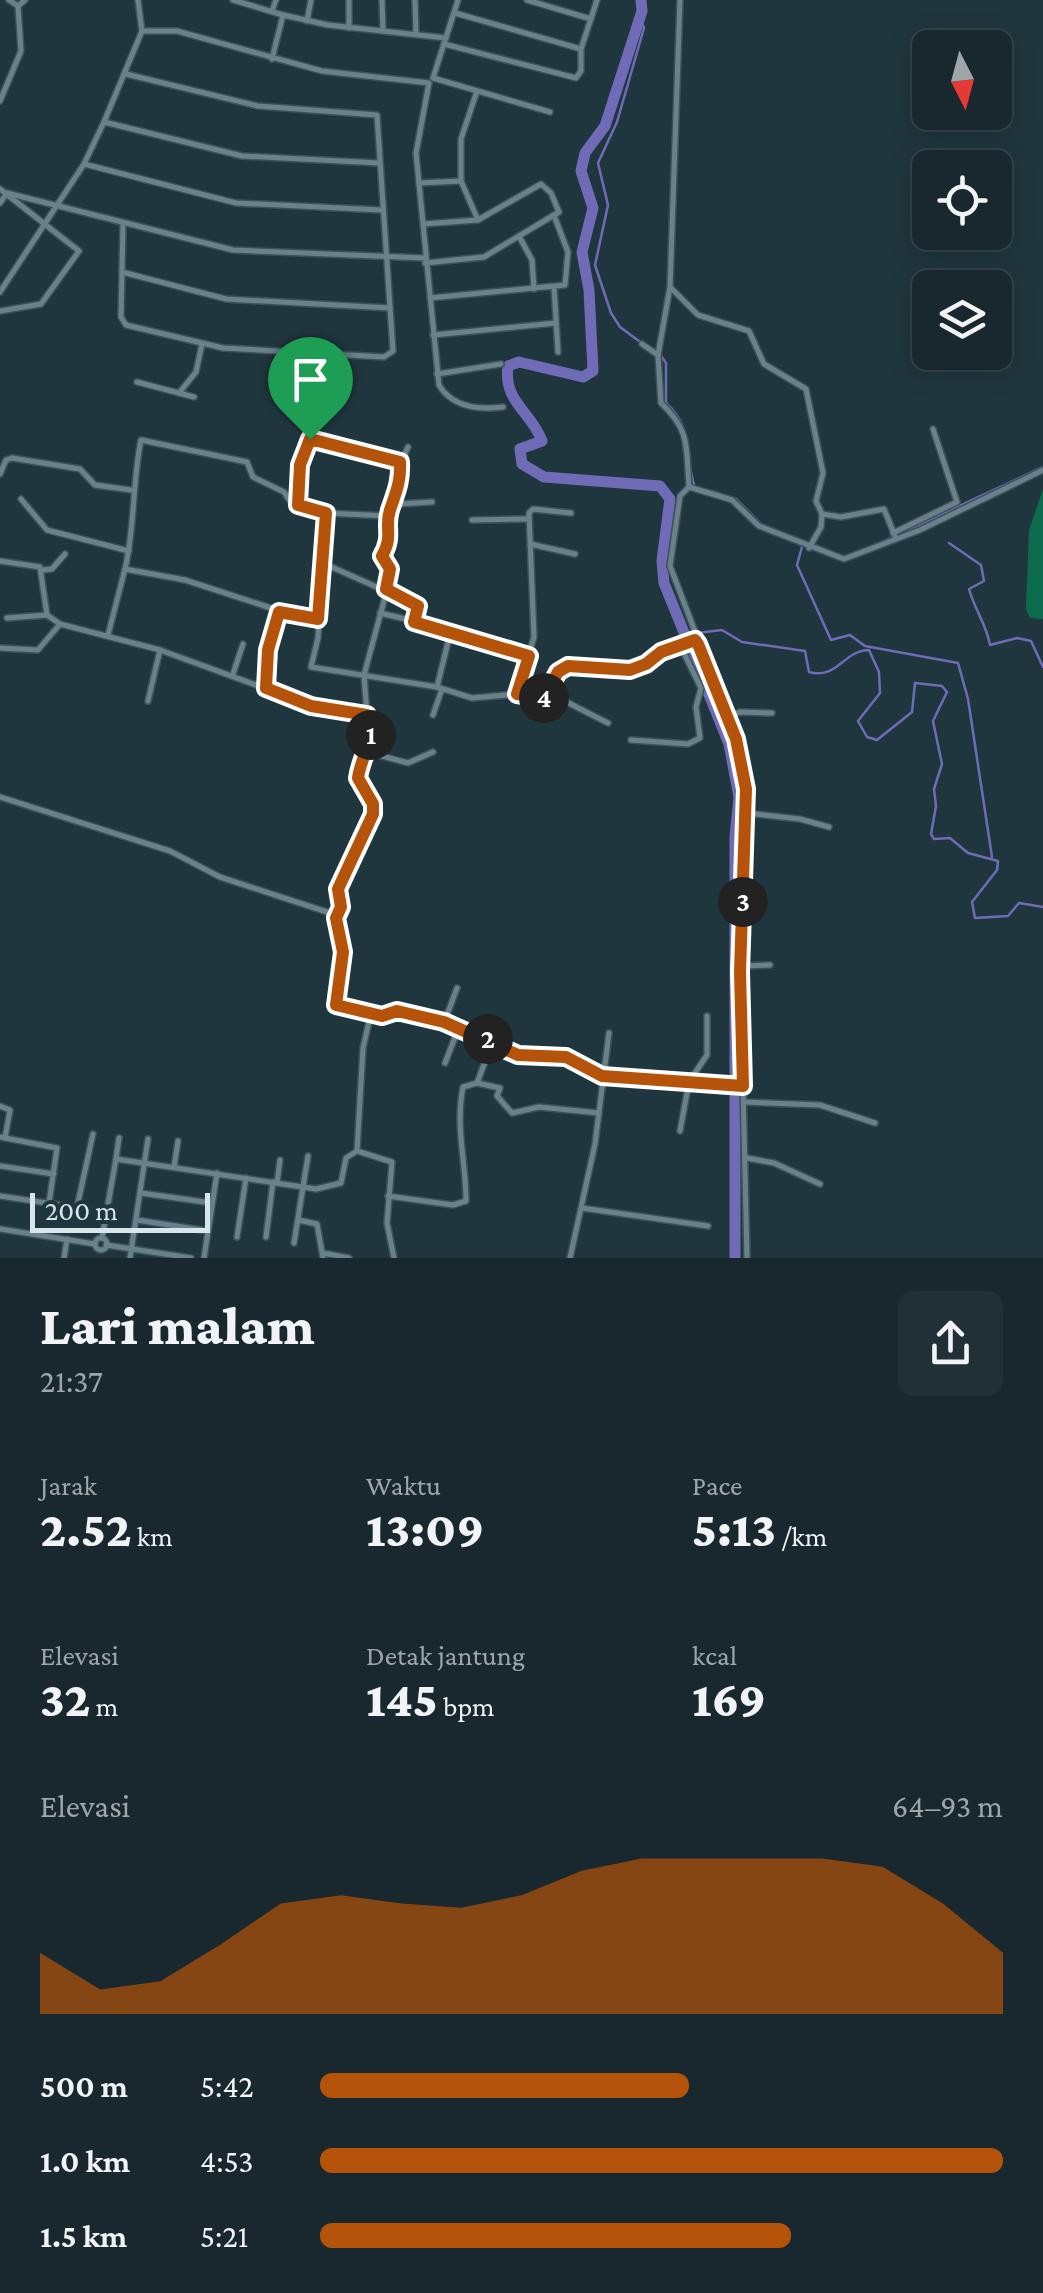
<!DOCTYPE html>
<html lang="id">
<meta charset="utf-8">
<style>
:root{--surface:#18282e;--page:#213036;--text:#f1f3f6;--muted:#9fa6aa;--line:#36444a;--accent:#b45309}
body{margin:0;font-family:"Crimson Pro",serif;background:var(--page);color:var(--text);height:100vh;display:flex;flex-direction:column;font-size:38px;white-space:nowrap}
*{box-sizing:border-box;margin:0}
p{font-size:32px;color:var(--muted)}
.icon{flex:none;width:55px;height:55px;fill:none;stroke:currentColor;stroke-width:2;stroke-linecap:round;stroke-linejoin:round}
.map{position:relative;height:1258px;overflow:hidden}
.drawer{display:flex;flex-direction:column;background:var(--surface);flex:1}
.drawer>*{flex:none}
.needle{width:65px;rotate:174deg}
.tools{position:absolute;left:912px;top:30px;display:grid;gap:20px}
.tools a{display:grid;place-items:center;width:100px;height:100px;border-radius:15px;background:var(--surface);box-shadow:0 5px 25px #0003,0 0 0 2px var(--line);font-size:50px}
.scale{position:absolute;left:30px;bottom:25px;width:180px;box-sizing:border-box;padding-left:10px;border:5px solid #d8e5ea;border-top:0;font-size:28px;line-height:35px;white-space:nowrap;color:#d8e5ea;-webkit-text-stroke:8px #20363e;paint-order:stroke}
.pin{position:absolute;display:grid;place-items:center;width:85px;height:85px;color:#fff;margin:-102px -42px;border-radius:50% 50% 50% 0;rotate:-45deg;box-shadow:0 0 10px #0007}
.pin .icon{rotate:45deg}
.km{position:absolute;width:50px;height:50px;margin:-25px;border-radius:50%;background:#222;color:#fff;font-size:28px;line-height:50px;text-align:center}
.round{display:grid;place-items:center;flex:none;width:105px;height:105px;border-radius:15px;background:var(--page)}
.headline{display:flex;align-items:center;justify-content:space-between;height:170px;padding:0 40px}
h1{font-size:55px;font-weight:800;line-height:75px}
.stats{display:grid;grid-template-columns:repeat(3,1fr);gap:15px;height:170px;padding:10px 40px}
.stats div{display:grid;align-content:center}
.stats b{font-size:50px;font-weight:800}
.stats small{font-size:28px;font-weight:400}
.stats p{font-size:28px}
.chart{height:280px;padding:20px 40px}
.chart p{display:flex;justify-content:space-between}
.chart svg{width:100%;height:180px;margin-top:10px;fill:var(--accent);opacity:.7}
ul{padding:0 40px;list-style:none;font-size:32px}
li{display:grid;grid-template-columns:160px 120px 1fr;align-items:center;height:75px}
li i{height:25px;border-radius:12px;background:var(--accent)}
.map>svg:first-child{display:block}
.green{fill:#0c6b4c}
.lines{fill:none;stroke-linecap:round;stroke-linejoin:round}
.stream{stroke:#6f6bb7;stroke-width:2.5}
.river{stroke:#6f6bb7;stroke-width:11}
.street-casing{stroke:#3e5158;stroke-width:8}
.street{stroke:#69818a;stroke-width:5}
.route-casing{stroke:#fff;stroke-width:20}
.route{stroke:#b45309;stroke-width:12}
</style>
<div class="map">
<svg width="1043" height="1258" viewBox="0 0 1043 1258">
<rect width="100%" height="100%" fill="#20363e"/>
<path class="green" d="M1043 489V619L1030 618 1026 609 1029 530Z"/>
<g class="lines">
<g class="stream">
<path d="M640 17 644 28 617 122 598 163 608 205 595 265 611 313 620 327 643 344"/>
<path d="M659 353 666 363V403C695 429 684 456 695 488"/>
<path d="M712 491 736 499 762 525"/>
<path d="M882 542 1043 467"/>
<path d="M803 543 797 565 831 640 850 635 865 646 958 663 968 699 992 857"/>
<path d="M949 543 981 565 984 581 969 589C976 613 986 623 990 645L1017 638 1031 641 1043 667"/>
<path d="M697 633 722 630 742 642 805 651 809 672C837 680 844 650 869 650L879 672 880 693 858 721 867 737 877 740 912 712 915 683 942 686 947 692 933 721 942 764 934 789 936 806 931 834 934 839 950 838 968 853 998 861 997 870 972 902 975 918 1008 916 1019 903 1043 907"/>
</g>
<path class="river" d="M641 0 642 11 605 126 585 153 581 171 593 208 582 252 589 290 593 371 583 377 519 362 508 366C503 402 531 411 542 441L520 449 522 464 544 477 660 486 670 499 662 561 664 583 729 744 739 797 735 837V1258"/>
<defs>
<g id="street">
<path d="M9 0 18 6 25 0"/>
<path d="M233 0 283 15"/>
<path d="M382 0 383 31"/>
<path d="M415 0 416 34"/>
<path d="M458 0 433 78 550 112"/>
<path d="M527 0 591 19"/>
<path d="M272 11 276 0"/>
<path d="M455 13 581 49"/>
<path d="M307 21 311 0"/>
<path d="M349 28V0"/>
<path d="M142 31H177L322 71 429 83 416 153 439 385C452 407 479 410 503 407"/>
<path d="M444 44 576 78 581 71V49L597 0"/>
<path d="M272 59 283 15 328 25 446 38"/>
<path d="M0 101 21 51 18 6"/>
<path d="M104 122 242 156 379 163"/>
<path d="M84 164 236 203 381 210"/>
<path d="M461 181V139L477 91"/>
<path d="M419 183 461 181 478 220 424 224"/>
<path d="M0 189 79 251 41 304 0 311"/>
<path d="M0 203 7 193 233 250 424 258"/>
<path d="M123 223 121 317 126 325 223 348 384 357 393 351 377 115 258 106 126 74"/>
<path d="M520 238 532 260 534 289"/>
<path d="M425 263 484 257 559 212 551 193 541 184 478 220"/>
<path d="M122 272 226 299 390 308"/>
<path d="M554 287 558 352"/>
<path d="M671 288 698 315 749 331 764 364 806 389 823 473 816 501 822 514"/>
<path d="M0 292 84 164 104 122 142 31 138 0"/>
<path d="M430 298 565 285 568 252 555 218"/>
<path d="M433 335 556 323"/>
<path d="M642 344 658 355"/>
<path d="M437 374 501 364"/>
<path d="M137 382 194 397"/>
<path d="M179 393 196 372 202 344"/>
<path d="M0 474 6 460 12 458 80 469 95 485 131 490"/>
<path d="M689 487 732 500 759 526 844 559 920 530 1043 470"/>
<path d="M21 499 47 530 129 551"/>
<path d="M298 505V477L308 440 400 462"/>
<path d="M393 505C401 485 398 466 408 447"/>
<path d="M389 516 326 513 318 638 311 667 437 687 472 698 517 694 534 637 529 513 533 509 571 513"/>
<path d="M472 520 529 519"/>
<path d="M893 533 957 502 933 429"/>
<path d="M530 544 575 554"/>
<path d="M809 548 821 527 822 514 841 517 884 509 895 536"/>
<path d="M0 561 40 567 47 615 60 624 160 650 311 705 367 715 371 737 358 778 373 804V814L338 889 341 907 336 918"/>
<path d="M325 564 417 605 414 621 529 655"/>
<path d="M125 569C135 528 132 484 141 440L247 462 253 477 284 492 292 504 326 513"/>
<path d="M43 570 52 569 65 554"/>
<path d="M281 612 318 619"/>
<path d="M380 613 414 621"/>
<path d="M7 618 47 615"/>
<path d="M108 635 125 569 185 580 277 610 280 617 268 650 266 687"/>
<path d="M0 648 38 650 60 624"/>
<path d="M233 674 243 644"/>
<path d="M437 687 451 630"/>
<path d="M549 693 608 723"/>
<path d="M517 694 544 698 558 672 568 666 630 670 661 652 695 639"/>
<path d="M148 701 160 650"/>
<path d="M367 715 364 675 391 575 382 557 391 540 390 509 398 504 432 502"/>
<path d="M433 715 442 689"/>
<path d="M726 717 740 712 772 713"/>
<path d="M631 740 688 744 700 738 696 707 701 688 679 643"/>
<path d="M367 752 408 763 433 752"/>
<path d="M0 797 170 851 220 877 327 912C364 938 320 989 340 1008L382 1016 397 1011 444 1023 518 1055 566 1057 602 1076 743 1086 741 972 746 789 736 739 670 566 680 496 689 487C686 448 691 431 661 403L658 355 670 287 680 0"/>
<path d="M746 813 800 819 829 827"/>
<path d="M741 966 770 965"/>
<path d="M444 1023 457 988"/>
<path d="M445 1063 459 1027"/>
<path d="M477 1083 493 1041"/>
<path d="M743 1086 747 1258"/>
<path d="M744 1102 820 1105 875 1123"/>
<path d="M0 1106 10 1110 5 1138"/>
<path d="M680 1131 689 1082 707 1055V1016"/>
<path d="M0 1137 57 1148 49 1203"/>
<path d="M357 1151 363 1048 371 1013"/>
<path d="M357 1151 392 1162 387 1223 394 1258"/>
<path d="M747 1158 774 1163 820 1184"/>
<path d="M116 1159 119 1138"/>
<path d="M0 1166 54 1174"/>
<path d="M174 1167 178 1141"/>
<path d="M277 1183 280 1160"/>
<path d="M141 1193 212 1203"/>
<path d="M0 1196 106 1212"/>
<path d="M388 1196 453 1205 466 1201C466 1161 455 1127 463 1087L477 1083 500 1088 497 1096 512 1113 539 1107 599 1113"/>
<path d="M77 1207 93 1134"/>
<path d="M582 1208 708 1226"/>
<path d="M137 1220 208 1231"/>
<path d="M298 1220 317 1224 323 1258"/>
<path d="M0 1229 95 1244"/>
<path d="M237 1237 246 1178"/>
<path d="M266 1237 273 1182"/>
<path d="M102 1238 116 1159 316 1189 341 1183 346 1158 357 1151"/>
<circle cx="101" cy="1244" r="6"/>
<path d="M294 1243 308 1156"/>
<path d="M106 1245 191 1258"/>
<path d="M323 1253 349 1258"/>
<path d="M64 1258 67 1239"/>
<path d="M130 1258 148 1139"/>
<path d="M204 1258 217 1173"/>
<path d="M570 1258 595 1144 609 1033"/>
</g>
</defs>
<use href="#street" class="street-casing"/>
<use href="#street" class="street"/>
</g>
<g class="lines">
<defs>
<path id="route" d="M310 439 400 462C401 482 396 492 390 510 384 528 394 535 382 556L390 569 386 589 418 606 414 622 529 656 517 694 544 698 558 672 568 666 630 670 646 664 661 652 695 640 698 644 736 739 746 789 740 972 743 1086 602 1076 566 1057 518 1055 444 1022 397 1011 382 1016 336 1005 343 952 336 918 341 907 338 889 373 814V804L358 778C361 755 377 739 367 715L311 706 266 688 268 650 279 612 318 619 326 513 298 505 300 465Z"/>
</defs>
<use href="#route" class="route-casing"/>
<use href="#route" class="route"/>
</g>
</svg>
<div class="tools">
<a><svg class="needle" viewBox="-14 -14 28 28"><path d="M0-13l5 13h-10z" fill="#e53935"/><path d="M0 13l5-13h-10z" fill="#9fa6aa"/></svg></a>
<a><svg class="icon" aria-label="locate" viewBox="0 0 24 24"><circle cx="12" cy="12" r="6"/><path d="M12 2v4M12 18v4M2 12h4M18 12h4"/></svg></a>
<a><svg class="icon" aria-label="layers" viewBox="0 0 24 24"><path d="M12 4l9 5-9 5-9-5zM3 14l9 5 9-5"/></svg></a>
</div>
<div class="scale">200 m</div>
<div class="pin" style="left:310px;top:439px;background:#1e9e55"><svg class="icon" aria-label="arrive" viewBox="0 0 24 24"><path d="M6 21V4h12l-3 4 3 4H6"/></svg></div>
<b class="km" style="left:371px;top:735px">1</b>
<b class="km" style="left:488px;top:1039px">2</b>
<b class="km" style="left:743px;top:902px">3</b>
<b class="km" style="left:544px;top:698px">4</b>
</div>
<section class="drawer">
<div class="headline"><div><h1>Lari malam</h1><p>21:37</p></div><a class="round"><svg class="icon" aria-label="share" viewBox="0 0 24 24"><path d="M12 15V3M7 8l5-5 5 5M5 13v7h14v-7"/></svg></a></div>
<div class="stats">
<div><p>Jarak</p><b>2.52<small> km</small></b></div>
<div><p>Waktu</p><b>13:09</b></div>
<div><p>Pace</p><b>5:13<small> /km</small></b></div>
</div>
<div class="stats">
<div><p>Elevasi</p><b>32<small> m</small></b></div>
<div><p>Detak jantung</p><b>145<small> bpm</small></b></div>
<div><p>kcal</p><b>169</b></div>
</div>
<div class="chart"><p><span>Elevasi</span>64–93 m</p>
<svg viewBox="0 0 160 44" preserveAspectRatio="none"><path d="M0 44V29L10 38L20 36L30 27L40 17L50 15L60 17L70 18L80 15L90 9L100 6L110 6L120 6L130 6L140 8L150 17L160 29V44z"/></svg>
</div>
<ul>
<li><b>500 m</b>5:42<i style="width:54%"></i></li>
<li><b>1.0 km</b>4:53<i style="width:100%"></i></li>
<li><b>1.5 km</b>5:21<i style="width:69%"></i></li>
</ul>
</section>
